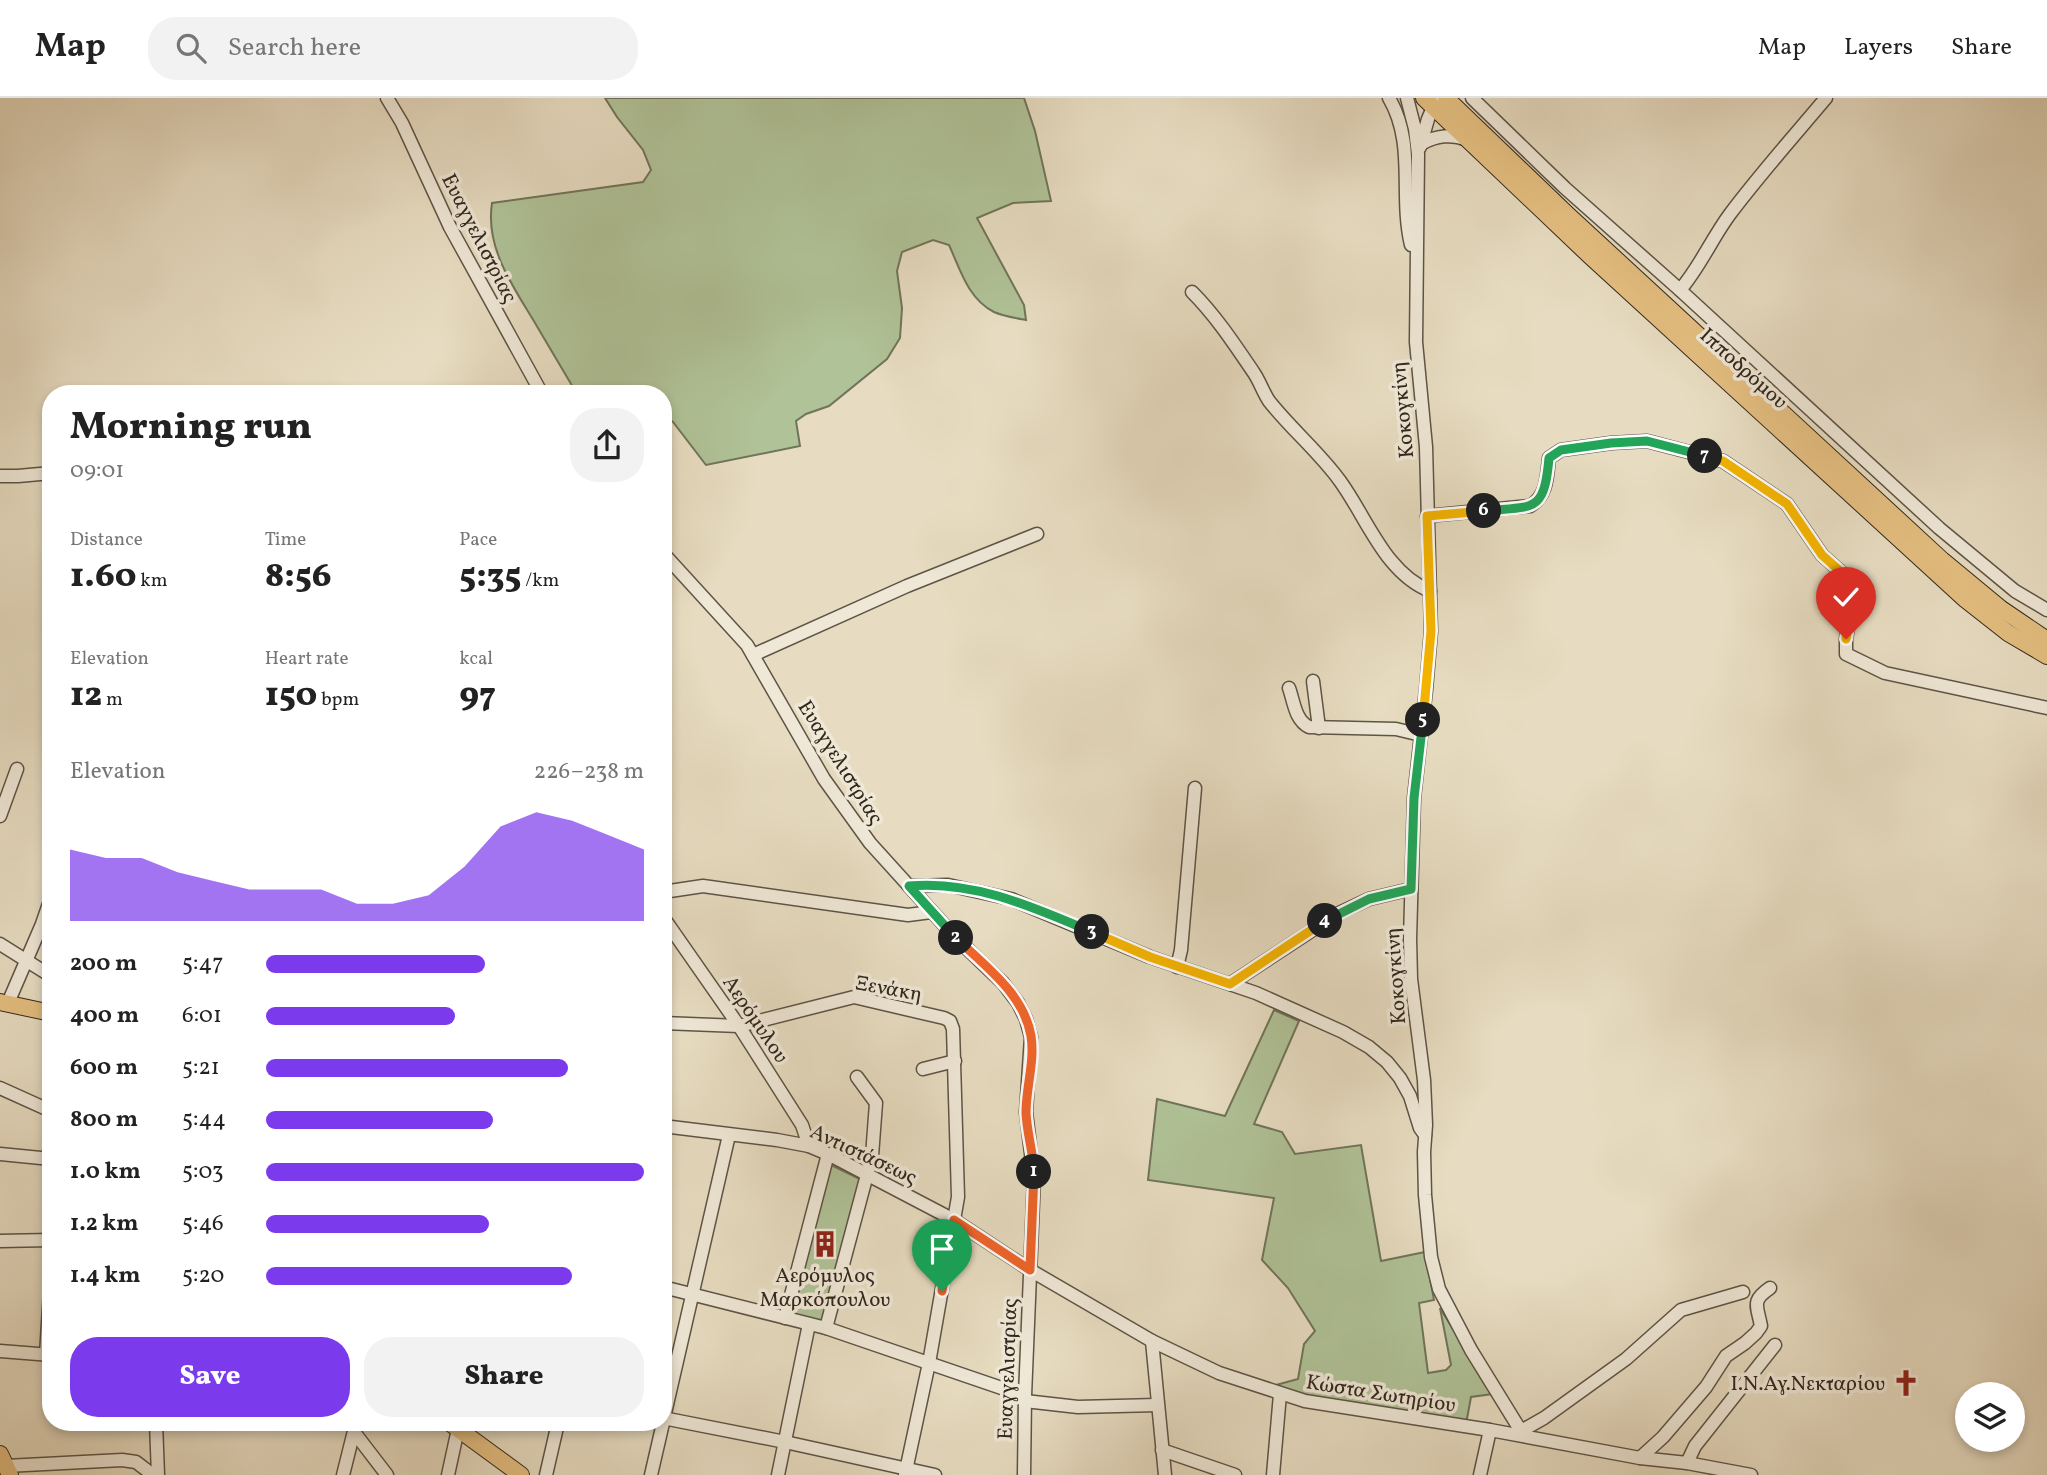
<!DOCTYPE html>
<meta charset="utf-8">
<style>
:root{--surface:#fff;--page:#f2f2f2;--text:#222;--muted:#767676;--line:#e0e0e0;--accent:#7c3aed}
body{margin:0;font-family:Vollkorn,serif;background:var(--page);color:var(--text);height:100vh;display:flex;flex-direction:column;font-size:26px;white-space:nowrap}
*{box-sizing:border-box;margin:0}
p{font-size:23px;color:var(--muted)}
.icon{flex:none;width:38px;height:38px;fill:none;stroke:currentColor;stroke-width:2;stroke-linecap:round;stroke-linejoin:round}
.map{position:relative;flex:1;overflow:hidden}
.drawer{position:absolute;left:42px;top:287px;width:630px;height:1046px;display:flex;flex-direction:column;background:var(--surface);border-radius:28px;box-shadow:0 4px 10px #0003}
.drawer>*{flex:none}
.buttons{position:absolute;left:1955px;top:1284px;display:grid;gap:14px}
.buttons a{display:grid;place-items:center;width:70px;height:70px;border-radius:50%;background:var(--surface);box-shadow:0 4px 10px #0003;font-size:35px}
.pin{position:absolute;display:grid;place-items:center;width:60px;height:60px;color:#fff;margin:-72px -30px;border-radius:50% 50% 50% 0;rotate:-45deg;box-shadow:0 0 7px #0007}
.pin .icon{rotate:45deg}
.km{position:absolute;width:35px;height:35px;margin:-18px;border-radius:50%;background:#222;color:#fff;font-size:19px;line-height:35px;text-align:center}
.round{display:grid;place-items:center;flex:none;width:74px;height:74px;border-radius:28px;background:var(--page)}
.head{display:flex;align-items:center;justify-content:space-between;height:119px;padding:0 28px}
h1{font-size:38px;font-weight:800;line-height:52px}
.stats{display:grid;grid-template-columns:repeat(3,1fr);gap:10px;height:119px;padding:7px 28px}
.stats div{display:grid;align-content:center}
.stats b{font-size:35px;font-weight:800}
.stats small{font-size:19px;font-weight:400}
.stats p{font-size:19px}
.chart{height:196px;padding:14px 28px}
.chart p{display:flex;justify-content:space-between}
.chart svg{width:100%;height:126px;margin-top:7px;fill:var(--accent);opacity:.7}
.action{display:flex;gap:14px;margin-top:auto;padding:14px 28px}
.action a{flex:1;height:80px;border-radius:28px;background:var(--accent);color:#fff;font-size:28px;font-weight:800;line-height:80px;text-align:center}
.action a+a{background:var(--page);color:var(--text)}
ul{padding:0 28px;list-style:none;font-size:23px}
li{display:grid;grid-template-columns:112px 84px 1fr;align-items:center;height:52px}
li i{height:18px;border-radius:9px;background:var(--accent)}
header{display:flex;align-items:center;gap:42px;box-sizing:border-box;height:98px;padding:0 35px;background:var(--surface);border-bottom:2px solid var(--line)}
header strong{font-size:33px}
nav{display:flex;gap:38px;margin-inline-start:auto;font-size:24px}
.search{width:490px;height:63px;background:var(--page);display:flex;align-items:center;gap:18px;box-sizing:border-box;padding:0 24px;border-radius:28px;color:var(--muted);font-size:26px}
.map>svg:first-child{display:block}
.green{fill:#b0c297;stroke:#70745a;stroke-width:2}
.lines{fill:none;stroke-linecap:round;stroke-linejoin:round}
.minor-casing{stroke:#5e5446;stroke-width:15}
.major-casing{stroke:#31271d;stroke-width:18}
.minor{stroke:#efe8d7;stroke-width:12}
.major{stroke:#e4be80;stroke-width:16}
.split-1-casing{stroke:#fff;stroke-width:14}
.split-2-casing{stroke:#fff;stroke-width:14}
.split-3-casing{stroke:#fff;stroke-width:14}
.split-4-casing{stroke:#fff;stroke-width:14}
.split-5-casing{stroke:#fff;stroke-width:14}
.split-6-casing{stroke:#fff;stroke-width:14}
.split-7-casing{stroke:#fff;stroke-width:14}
.split-8-casing{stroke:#fff;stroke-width:14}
.split-1{stroke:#f0652b;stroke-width:9}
.split-2{stroke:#f0652b;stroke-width:9}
.split-3{stroke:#22a559;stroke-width:9}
.split-4{stroke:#f5b400;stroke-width:9}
.split-5{stroke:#22a559;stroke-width:9}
.split-6{stroke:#f5b400;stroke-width:9}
.split-7{stroke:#22a559;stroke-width:9}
.split-8{stroke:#f5b400;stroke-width:9}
.labels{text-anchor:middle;stroke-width:7;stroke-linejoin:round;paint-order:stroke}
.street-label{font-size:21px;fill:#31271d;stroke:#efe8d7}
.poi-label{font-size:21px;fill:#31271d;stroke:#efe8d7}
</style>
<header>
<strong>Map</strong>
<div class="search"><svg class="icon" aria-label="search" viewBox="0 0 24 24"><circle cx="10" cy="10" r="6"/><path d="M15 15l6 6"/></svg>Search here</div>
<nav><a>Map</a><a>Layers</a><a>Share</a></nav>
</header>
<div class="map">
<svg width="2047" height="1377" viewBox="0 0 2047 1377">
<rect width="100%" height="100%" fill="#e7dcc1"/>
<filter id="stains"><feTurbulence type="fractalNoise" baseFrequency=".00286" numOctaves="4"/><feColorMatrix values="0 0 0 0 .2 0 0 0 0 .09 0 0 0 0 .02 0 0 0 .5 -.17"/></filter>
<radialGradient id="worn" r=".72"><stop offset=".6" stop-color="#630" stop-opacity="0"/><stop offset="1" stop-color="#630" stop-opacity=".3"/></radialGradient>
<g class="green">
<path d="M605 0H1024L1035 33 1051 103 1013 105 977 120 1024 207 1026 222C1015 220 1003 218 994 214 968 201 960 171 949 147L933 142 902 154 897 173 902 210 900 240 887 261 829 308 806 316 796 323 800 348 706 367 673 324 663 317V296H577C563 272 549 249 535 225 513 188 485 150 492 105L643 84 651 72 643 52 617 19Z"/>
<path d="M1274 912 1299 923 1254 1026 1282 1034 1295 1056 1361 1047 1381 1163 1425 1154 1434 1202 1419 1205 1428 1275 1446 1272 1451 1267 1440 1210 1493 1296 1471 1299 1466 1326 1278 1293 1276 1287 1298 1281 1304 1246 1315 1233 1288 1190 1262 1162 1274 1100 1148 1082 1157 1001 1225 1018Z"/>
<path d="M829 1066 862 1082 824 1224 789 1216Z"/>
</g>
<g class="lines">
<defs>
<g id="minor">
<path d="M387 0 402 25 450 129 542 296"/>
<path d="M1389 0C1416 46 1399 96 1411 147"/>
<path d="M1407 0 1415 31 1418 56 1416 244 1426 349 1431 533 1426 592 1414 700 1410 841 1411 881 1424 982 1426 1027 1424 1054 1425 1097 1431 1159 1439 1191 1471 1252 1524 1338"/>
<path d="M1472 0 1565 90 1680 192 1939 430 2015 493 2047 512"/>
<path d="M1421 46C1437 37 1451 36 1468 42"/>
<path d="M1420 49 1428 21 1437 0"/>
<path d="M1680 192C1700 169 1712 140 1730 116 1760 76 1794 38 1826 0"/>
<path d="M1192 194C1216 218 1235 247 1254 275 1260 284 1263 294 1269 303 1291 331 1319 354 1340 383 1367 420 1385 475 1430 493"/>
<path d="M0 378H18L51 375"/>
<path d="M1427 418 1530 408C1547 398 1547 379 1549 360L1561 352 1611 345 1647 343 1723 363 1787 406 1822 457 1850 482 1859 493 1858 504 1849 524 1846 541V556L1885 575 2047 610"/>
<path d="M663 455 747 547 824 681 870 745 955 839 1003 885 1018 905 1026 921 1031 939 1026 1014 1034 1080 1025 1298 1024 1377"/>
<path d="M753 557 907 488 1037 436"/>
<path d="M1313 583 1319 630"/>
<path d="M1289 590C1294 604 1295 622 1309 629L1396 631 1421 637"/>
<path d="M0 718 17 671"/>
<path d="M909 788 948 787 1011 801 1150 859 1256 895 1343 934 1369 949 1387 964 1400 980 1410 998 1420 1030 1425 1037"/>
<path d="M663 794 703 788 908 817 931 814"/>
<path d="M663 819 739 928 802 1027 809 1048"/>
<path d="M0 846 51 878"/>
<path d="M1177 869 1181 852 1195 690"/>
<path d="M1230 886 1337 816 1369 801 1411 791"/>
<path d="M8 905 42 826 51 800"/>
<path d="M663 925 739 928 854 899 944 920 950 923 953 931 958 1099 929 1265 905 1377"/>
<path d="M923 971 955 963"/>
<path d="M0 990 51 1013"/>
<path d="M663 1028 777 1042 809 1048 828 1056 954 1122 1030 1172 1152 1243 1219 1275 1305 1303 1490 1332 1640 1360 1687 1365 1751 1377"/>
<path d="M0 1056 51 1061"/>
<path d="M0 1143 51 1142"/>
<path d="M663 1189 826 1230 1025 1298"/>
<path d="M785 1220 828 1056"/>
<path d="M826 1230 872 1058 876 1005 857 979"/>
<path d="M1152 1243 1165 1377"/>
<path d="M0 1253 51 1257"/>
<path d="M46 1257 51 1177"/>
<path d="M1025 1303 1078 1309 1157 1307"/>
<path d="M663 1320 785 1344 935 1377"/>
<path d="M663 1324 729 1037"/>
<path d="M156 1325 158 1377"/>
<path d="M1521 1333 1544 1320 1626 1261 1681 1212 1743 1194"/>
<path d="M354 1334 387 1377"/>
<path d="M1162 1352 1235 1377"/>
<path d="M1640 1360 1663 1339 1706 1289 1726 1258 1745 1245 1756 1235 1761 1228C1757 1207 1751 1203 1770 1190"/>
<path d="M1687 1365 1695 1348 1775 1247"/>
<path d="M6 1368 122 1362 136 1364 153 1377"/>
<path d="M343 1377 356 1325"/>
<path d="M448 1377 458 1331"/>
<path d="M546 1377 558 1325"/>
<path d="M651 1377 663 1325"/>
<path d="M778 1377 809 1226"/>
<path d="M1273 1377 1280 1296"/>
<path d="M1480 1377 1490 1332"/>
</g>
<g id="major">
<path d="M1424 0 1590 158 1966 502 2008 535 2047 558"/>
<path d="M1446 0 1568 117 1942 462 2000 510 2047 542"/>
<path d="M0 904 51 915"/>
<path d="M450 1325 521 1377"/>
<path d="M0 1356 10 1377"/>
</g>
</defs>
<use href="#minor" class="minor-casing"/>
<use href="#major" class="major-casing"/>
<use href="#minor" class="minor"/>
<use href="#major" class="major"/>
</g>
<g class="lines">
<defs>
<path id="split-1" d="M942 1193 954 1122 1030 1172 1034 1074"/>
<path id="split-2" d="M956 840C985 868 1024 896 1031 938 1035 963 1026 989 1026 1015 1027 1035 1033 1054 1034 1074"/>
<path id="split-3" d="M956 840 909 788C974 782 1033 809 1092 834"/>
<path id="split-4" d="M1092 834 1150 859 1230 886 1325 823"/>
<path id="split-5" d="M1325 823 1369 801 1411 791 1414 700 1423 622"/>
<path id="split-6" d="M1423 622 1431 533 1427 418 1484 413"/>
<path id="split-7" d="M1484 413C1534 408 1544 416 1549 360L1561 352 1611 345 1647 343 1705 358"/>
<path id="split-8" d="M1705 358 1723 363 1787 406 1822 457 1850 482 1859 493 1858 504 1849 524 1846 541"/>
</defs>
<use href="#split-1" class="split-1-casing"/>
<use href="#split-2" class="split-2-casing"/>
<use href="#split-3" class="split-3-casing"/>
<use href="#split-4" class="split-4-casing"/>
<use href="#split-5" class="split-5-casing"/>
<use href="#split-6" class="split-6-casing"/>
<use href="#split-7" class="split-7-casing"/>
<use href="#split-8" class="split-8-casing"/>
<use href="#split-1" class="split-1"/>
<use href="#split-2" class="split-2"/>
<use href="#split-3" class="split-3"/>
<use href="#split-4" class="split-4"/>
<use href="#split-5" class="split-5"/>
<use href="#split-6" class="split-6"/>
<use href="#split-7" class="split-7"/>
<use href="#split-8" class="split-8"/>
</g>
<defs>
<symbol id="building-bare" viewBox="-9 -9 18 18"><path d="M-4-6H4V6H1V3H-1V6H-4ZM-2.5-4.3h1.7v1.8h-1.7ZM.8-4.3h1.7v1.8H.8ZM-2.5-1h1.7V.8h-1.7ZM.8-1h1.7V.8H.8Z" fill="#8f2418" stroke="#efe8d7" stroke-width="2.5" paint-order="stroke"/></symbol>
<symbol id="church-bare" viewBox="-9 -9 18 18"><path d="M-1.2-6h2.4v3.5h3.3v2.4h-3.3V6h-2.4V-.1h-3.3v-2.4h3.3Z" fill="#8f2418" stroke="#efe8d7" stroke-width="2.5" paint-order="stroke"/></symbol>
</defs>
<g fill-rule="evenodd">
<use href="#building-bare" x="806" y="1127" width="38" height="38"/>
<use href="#church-bare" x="1887" y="1266" width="38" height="38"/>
</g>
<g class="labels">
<g class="street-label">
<text transform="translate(480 140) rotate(63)" y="7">Ευαγγελιστρίας</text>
<text transform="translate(1744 270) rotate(42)" y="7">Ιπποδρόμου</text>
<text transform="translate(1402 312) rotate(-95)" y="7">Κοκογκίνη</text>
<text transform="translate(841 664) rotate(58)" y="7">Ευαγγελιστρίας</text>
<text transform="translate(1395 878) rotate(-94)" y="7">Κοκογκίνη</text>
<text transform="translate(889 890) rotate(10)" y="7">Ξενάκη</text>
<text transform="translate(756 921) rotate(56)" y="7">Αερόμυλου</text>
<text transform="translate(864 1056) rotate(25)" y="7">Αντιστάσεως</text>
<text transform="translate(1007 1271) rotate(-88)" y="7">Ευαγγελιστρίας</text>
<text transform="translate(1381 1295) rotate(9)" y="7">Κώστα Σωτηρίου</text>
</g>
<g class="poi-label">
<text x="825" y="1184">Αερόμυλος<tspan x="825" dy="24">Μαρκόπουλου</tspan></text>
<text x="1885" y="1292" text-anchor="end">Ι.Ν.Αγ.Νεκταρίου</text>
</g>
</g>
<rect width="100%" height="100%" filter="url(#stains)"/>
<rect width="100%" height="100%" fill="url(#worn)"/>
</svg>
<div class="buttons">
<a><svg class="icon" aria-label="layers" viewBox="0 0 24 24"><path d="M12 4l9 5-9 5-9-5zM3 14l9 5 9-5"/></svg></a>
</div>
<div class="pin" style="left:942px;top:1193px;background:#1e9e55"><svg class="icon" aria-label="arrive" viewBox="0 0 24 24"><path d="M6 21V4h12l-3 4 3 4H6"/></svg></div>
<div class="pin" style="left:1846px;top:541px;background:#d93025"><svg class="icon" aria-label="check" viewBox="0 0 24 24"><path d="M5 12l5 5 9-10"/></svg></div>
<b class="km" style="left:1034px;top:1074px">1</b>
<b class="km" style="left:956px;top:840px">2</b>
<b class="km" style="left:1092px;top:834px">3</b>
<b class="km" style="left:1325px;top:823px">4</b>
<b class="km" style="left:1423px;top:622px">5</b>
<b class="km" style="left:1484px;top:413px">6</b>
<b class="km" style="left:1705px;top:358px">7</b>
<section class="drawer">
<div class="head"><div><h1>Morning run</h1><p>09:01</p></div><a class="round"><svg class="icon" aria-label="share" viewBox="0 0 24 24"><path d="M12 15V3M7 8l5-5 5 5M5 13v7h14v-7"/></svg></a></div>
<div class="stats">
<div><p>Distance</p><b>1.60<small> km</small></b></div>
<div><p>Time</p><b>8:56</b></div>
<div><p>Pace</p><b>5:35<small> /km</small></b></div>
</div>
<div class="stats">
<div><p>Elevation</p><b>12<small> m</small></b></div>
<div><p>Heart rate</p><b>150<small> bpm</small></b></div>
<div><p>kcal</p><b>97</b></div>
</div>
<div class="chart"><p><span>Elevation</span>226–238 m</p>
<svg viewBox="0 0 160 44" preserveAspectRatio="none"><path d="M0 44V19L10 22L20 22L30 27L40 30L50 33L60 33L70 33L80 38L90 38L100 35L110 25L120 11L130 6L140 9L150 14L160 19V44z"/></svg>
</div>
<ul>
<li><b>200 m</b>5:47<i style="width:58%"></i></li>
<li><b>400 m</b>6:01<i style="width:50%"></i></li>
<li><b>600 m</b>5:21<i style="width:80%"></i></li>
<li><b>800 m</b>5:44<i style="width:60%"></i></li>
<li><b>1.0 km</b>5:03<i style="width:100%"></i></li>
<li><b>1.2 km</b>5:46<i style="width:59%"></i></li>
<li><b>1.4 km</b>5:20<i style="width:81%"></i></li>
</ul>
<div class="action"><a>Save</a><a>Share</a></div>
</section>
</div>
